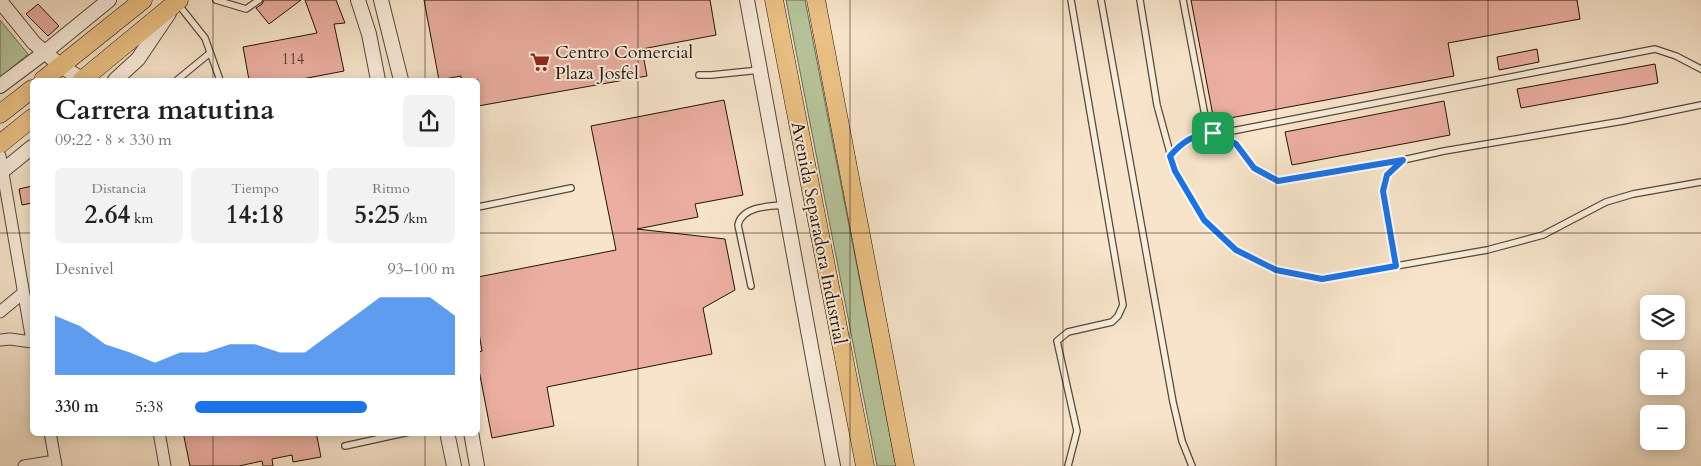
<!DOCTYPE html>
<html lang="es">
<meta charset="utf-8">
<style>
:root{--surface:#fff;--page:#f2f2f2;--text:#222;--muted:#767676;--accent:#1a73e8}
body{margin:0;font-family:Cardo,serif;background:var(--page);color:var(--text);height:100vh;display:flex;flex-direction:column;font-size:19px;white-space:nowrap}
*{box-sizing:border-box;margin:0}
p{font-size:16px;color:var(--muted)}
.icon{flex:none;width:28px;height:28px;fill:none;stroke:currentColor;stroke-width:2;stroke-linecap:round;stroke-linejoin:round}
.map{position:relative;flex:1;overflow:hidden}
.panel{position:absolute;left:30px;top:78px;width:450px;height:358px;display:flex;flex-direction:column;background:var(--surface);border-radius:8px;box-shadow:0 2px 12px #0003}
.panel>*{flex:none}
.tools{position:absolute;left:1640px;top:295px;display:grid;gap:10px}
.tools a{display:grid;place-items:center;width:45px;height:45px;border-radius:8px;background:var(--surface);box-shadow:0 2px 12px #0003;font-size:25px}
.pin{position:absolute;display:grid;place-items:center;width:42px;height:42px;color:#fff;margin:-21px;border-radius:10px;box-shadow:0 2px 8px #0006}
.round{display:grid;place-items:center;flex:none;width:52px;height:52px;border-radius:8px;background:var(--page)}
.head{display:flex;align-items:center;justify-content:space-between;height:85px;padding:0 25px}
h1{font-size:28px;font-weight:600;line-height:38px}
.metrics{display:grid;grid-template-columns:repeat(3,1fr);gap:8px;height:85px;padding:5px 25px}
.metrics div{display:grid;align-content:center;border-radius:8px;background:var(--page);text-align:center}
.metrics b{font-size:25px;font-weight:600}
.metrics small{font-size:14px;font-weight:400}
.metrics p{font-size:14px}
.chart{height:140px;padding:10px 25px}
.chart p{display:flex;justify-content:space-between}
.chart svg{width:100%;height:90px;margin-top:5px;fill:var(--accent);opacity:.7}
ul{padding:0 25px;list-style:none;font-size:16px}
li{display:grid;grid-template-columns:80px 60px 1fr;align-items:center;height:38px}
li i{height:12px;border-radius:6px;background:var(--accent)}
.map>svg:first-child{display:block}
.green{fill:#b7c59c;stroke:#6c6c52}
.building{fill:#ebaea0;stroke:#211409}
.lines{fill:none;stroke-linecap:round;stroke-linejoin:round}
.service-casing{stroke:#564839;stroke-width:8}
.minor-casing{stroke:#564839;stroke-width:13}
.tertiary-casing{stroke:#564839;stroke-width:16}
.primary-casing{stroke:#211409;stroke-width:19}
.service{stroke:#faeddd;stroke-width:5.5}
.minor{stroke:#faeddd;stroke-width:11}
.tertiary{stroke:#faeddd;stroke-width:14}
.primary{stroke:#ecc285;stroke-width:18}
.route-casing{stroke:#fff;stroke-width:10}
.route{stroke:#1a73e8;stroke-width:6}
.grid{fill:none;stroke:#211409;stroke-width:1;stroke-opacity:0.55}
.labels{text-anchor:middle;stroke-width:4;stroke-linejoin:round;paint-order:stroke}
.number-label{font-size:15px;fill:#543a2f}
.poi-label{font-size:18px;fill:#211409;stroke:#faeddd;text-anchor:start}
.street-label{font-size:18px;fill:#211409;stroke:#faeddd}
</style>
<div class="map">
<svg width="1701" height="466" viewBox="0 0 1701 466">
<rect width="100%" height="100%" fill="#f7e4ca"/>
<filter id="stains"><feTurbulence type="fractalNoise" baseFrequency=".004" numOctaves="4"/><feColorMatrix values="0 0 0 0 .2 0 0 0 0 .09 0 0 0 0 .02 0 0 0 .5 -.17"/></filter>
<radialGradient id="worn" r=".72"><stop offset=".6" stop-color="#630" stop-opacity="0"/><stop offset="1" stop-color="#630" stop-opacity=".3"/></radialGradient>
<g class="green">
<path d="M786 0H805L896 466H877Z"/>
<path d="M0 20 28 54 0 78Z"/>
</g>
<g class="building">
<path d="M264 0H301L269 24 256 8 262 4Z"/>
<path d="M305 0H336L345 23 334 24 344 71 297 80H249L243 47 317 33Z"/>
<path d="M424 0H710L716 35 642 49 647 76 478 106V80H461V76L439 80Z"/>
<path d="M1191 0H1577L1580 19 1448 43 1454 76 1214 121Z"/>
<path d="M38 4 59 26 48 36 26 14Z"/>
<path d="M1537 49 1539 62 1499 70 1497 57Z"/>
<path d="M1655 64 1658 83 1521 108 1517 89Z"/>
<path d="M724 100 743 195 695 204 698 217 637 229 725 239 735 290 703 308 712 354 547 387 554 426 492 438 478 365V352L482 351 478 327V277L616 250 591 126Z"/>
<path d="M1444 101 1450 135 1292 165 1285 132Z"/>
<path d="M32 186V203L22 205 19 189Z"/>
<path d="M183 432H316L321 457 293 462 292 455 272 459 273 466H263L262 461 239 466H190Z"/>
</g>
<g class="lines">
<defs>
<g id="service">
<path d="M216 0 246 9 259 0"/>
<path d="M1101 0 1173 402 1182 441 1192 466"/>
<path d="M1140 0 1157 105 1175 171 1205 220 1236 250 1276 270 1322 279 1487 250 1543 235 1606 202 1633 194 1701 182"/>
<path d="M1183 0 1206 121 1213 133 1236 144 1254 168 1278 181 1403 160"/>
<path d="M178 4 205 38 220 80"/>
<path d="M699 75H711L760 70"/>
<path d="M177 80 210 53"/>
<path d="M1170 156C1191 133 1203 134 1232 131L1655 49 1676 56 1701 69"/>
<path d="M478 207 571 188"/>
<path d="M1396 266 1383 191 1387 175 1403 160 1444 151 1623 121 1701 105"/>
<path d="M751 286 738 225C742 206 770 206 785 205"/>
<path d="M345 446 409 432"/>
<path d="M1068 466 1077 431 1057 341 1068 332 1112 322 1118 316 1123 305 1071 0"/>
</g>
<g id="minor">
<path d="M0 156 32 341"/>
<path d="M0 312 23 293"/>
<path d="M0 340 10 339 32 342"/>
<path d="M50 432 56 466"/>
<path d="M159 432 165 466"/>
<path d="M24 466 55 461"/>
</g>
<g id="tertiary">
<path d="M358 0 369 34 378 80"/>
<path d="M381 0 401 80"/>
<path d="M747 0 833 466"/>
<path d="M0 1 34 43 61 66 83 80"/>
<path d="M115 80 138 59 169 13"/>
<path d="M0 86 44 53 109 0"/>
<path d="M0 173 32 147"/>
<path d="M447 432 454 466"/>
<path d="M471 432 477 466"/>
</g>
<g id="primary">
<path d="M774 0 865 466"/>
<path d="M816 0 905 466"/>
<path d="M43 80 143 0"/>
<path d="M82 80 179 0"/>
<path d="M0 114 32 89"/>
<path d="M0 144 32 118"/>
</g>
</defs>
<use href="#service" class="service-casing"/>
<use href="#minor" class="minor-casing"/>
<use href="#tertiary" class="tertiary-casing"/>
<use href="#primary" class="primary-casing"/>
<use href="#service" class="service"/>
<use href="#minor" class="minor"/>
<use href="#tertiary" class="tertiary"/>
<use href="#primary" class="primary"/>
</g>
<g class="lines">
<defs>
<path id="route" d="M1213 133 1236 144 1254 168 1278 181 1403 160 1387 175 1383 191 1396 266 1322 279 1276 270 1236 250 1204 220 1175 171 1170 156C1183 141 1193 135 1213 133Z"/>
</defs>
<use href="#route" class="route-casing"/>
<use href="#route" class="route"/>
</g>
<path class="grid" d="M213 0V80M425 0V80M638 0V466M850 0V466M1063 0V466M1276 0V466M1488 0V466M0 233H32M478 233H1701M213 432V466M425 432V466"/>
<defs>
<symbol id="supermarket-bare" viewBox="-9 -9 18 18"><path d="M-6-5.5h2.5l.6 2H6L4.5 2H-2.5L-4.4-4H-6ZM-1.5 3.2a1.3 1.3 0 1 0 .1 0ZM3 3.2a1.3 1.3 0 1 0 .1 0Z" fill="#8f2418" stroke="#faeddd" stroke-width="2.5" paint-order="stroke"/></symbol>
</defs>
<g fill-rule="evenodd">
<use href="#supermarket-bare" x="526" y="48" width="28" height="28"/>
</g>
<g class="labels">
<g class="number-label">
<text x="293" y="64">114</text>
</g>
<g class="poi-label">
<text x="555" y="58">Centro Comercial<tspan x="555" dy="21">Plaza Josfel</tspan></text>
</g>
<g class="street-label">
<text transform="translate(819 233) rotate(79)" y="6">Avenida Separadora Industrial</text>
</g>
</g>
<rect width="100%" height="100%" filter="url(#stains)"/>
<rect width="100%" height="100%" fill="url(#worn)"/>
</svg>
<div class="tools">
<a><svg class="icon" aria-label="layers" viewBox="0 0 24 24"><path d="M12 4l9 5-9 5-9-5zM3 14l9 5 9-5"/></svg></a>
<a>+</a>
<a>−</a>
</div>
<div class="pin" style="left:1213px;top:133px;background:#1e9e55"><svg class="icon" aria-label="arrive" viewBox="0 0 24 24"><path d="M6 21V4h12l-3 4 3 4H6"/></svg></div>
<section class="panel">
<div class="head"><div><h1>Carrera matutina</h1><p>09:22 · 8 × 330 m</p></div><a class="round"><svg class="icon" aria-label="share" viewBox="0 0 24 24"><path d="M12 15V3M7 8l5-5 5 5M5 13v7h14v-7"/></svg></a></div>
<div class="metrics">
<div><p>Distancia</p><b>2.64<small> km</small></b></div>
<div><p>Tiempo</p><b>14:18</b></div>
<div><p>Ritmo</p><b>5:25<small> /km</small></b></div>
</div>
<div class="chart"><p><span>Desnivel</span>93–100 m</p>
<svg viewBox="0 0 160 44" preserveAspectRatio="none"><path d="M0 44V15L10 20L20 29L30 33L40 38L50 33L60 33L70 29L80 29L90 33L100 33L110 24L120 15L130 6L140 6L150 6L160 15V44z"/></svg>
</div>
<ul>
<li><b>330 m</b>5:38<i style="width:66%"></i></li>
</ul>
</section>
</div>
